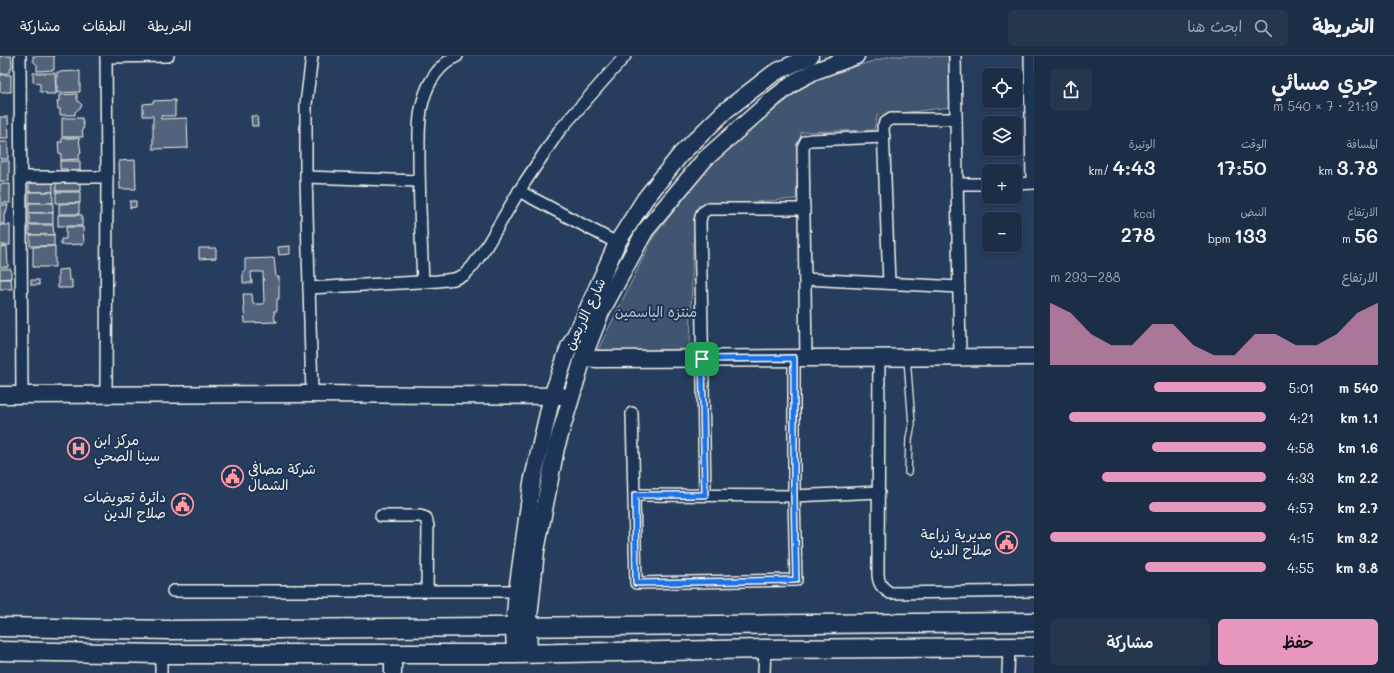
<!DOCTYPE html>
<html lang="ar">
<meta charset="utf-8">
<style>
:root{--surface:#1c2e46;--page:#25364d;--text:#f1f3f6;--muted:#a0a8b3;--line:#3a4a5f;--accent:#e797bd}
body{margin:0;font-family:Mali,"Playpen Sans Arabic",sans-serif;background:var(--page);color:var(--text);direction:rtl;height:100vh;display:flex;flex-direction:column;font-size:15px;white-space:nowrap}
*{box-sizing:border-box;margin:0}
p{font-size:13px;color:var(--muted)}
.icon{flex:none;width:22px;height:22px;fill:none;stroke:currentColor;stroke-width:2;stroke-linecap:round;stroke-linejoin:round}
.map{position:relative;flex:1;overflow:hidden;direction:ltr}
.sheet{display:flex;flex-direction:column;background:var(--surface);width:360px}
.sheet>*{flex:none}
.controls{position:absolute;left:982px;top:12px;display:grid;gap:8px}
.controls a{display:grid;place-items:center;width:40px;height:40px;border-radius:6px;background:var(--surface);box-shadow:0 2px 6px #0003,0 0 0 1px var(--line);font-size:20px}
.pin{position:absolute;display:grid;place-items:center;width:34px;height:34px;color:#fff;margin:-17px;border-radius:8px;box-shadow:0 2px 6px #0006}
.round{display:grid;place-items:center;flex:none;width:42px;height:42px;border-radius:6px;background:var(--page)}
.overview{display:flex;align-items:center;justify-content:space-between;height:68px;padding:0 16px}
h1{font-size:22px;font-weight:600;line-height:30px}
.stats{display:grid;grid-template-columns:repeat(3,1fr);gap:6px;height:68px;padding:4px 16px}
.stats div{display:grid;align-content:center}
.stats b{font-size:20px;font-weight:600}
.stats small{font-size:11px;font-weight:400}
.stats p{font-size:11px}
.chart{height:112px;padding:8px 16px}
.chart p{display:flex;justify-content:space-between}
.chart svg{width:100%;height:72px;margin-top:4px;fill:var(--accent);opacity:.7}
.cta{display:flex;gap:8px;margin-top:auto;padding:8px 16px}
.cta a{flex:1;height:46px;border-radius:6px;background:var(--accent);color:#111;font-size:16px;font-weight:600;line-height:46px;text-align:center}
.cta a+a{background:var(--page);color:var(--text)}
ul{padding:0 16px;list-style:none;font-size:13px}
li{display:grid;grid-template-columns:64px 48px 1fr;align-items:center;height:30px}
li i{height:10px;border-radius:5px;background:var(--accent)}
header{display:flex;align-items:center;gap:24px;box-sizing:border-box;height:56px;padding:0 20px;background:var(--surface);border-bottom:1px solid var(--line)}
header strong{font-size:19px}
nav{display:flex;gap:22px;margin-inline-start:auto;font-size:14px}
.search{width:280px;height:36px;background:var(--page);display:flex;align-items:center;gap:10px;box-sizing:border-box;padding:0 14px;border-radius:6px;color:var(--muted);font-size:15px}
main{display:flex;flex:1;min-height:0}
.map>svg:first-child{display:block}
.green{fill:#40546f;stroke:#9aa2ac}
.building{fill:#52647b;stroke:#f4f1e8}
.lines{fill:none;stroke-linecap:round;stroke-linejoin:round}
.lane-casing{stroke:#f4f1e8;stroke-width:8}
.street-casing{stroke:#f4f1e8;stroke-width:14}
.secondary-casing{stroke:#f4f1e8;stroke-width:19}
.primary-casing{stroke:#f4f1e8;stroke-width:21}
.lane{stroke:#1d3557;stroke-width:5.5}
.street{stroke:#1d3557;stroke-width:11}
.secondary{stroke:#1d3557;stroke-width:16}
.primary{stroke:#1d3557;stroke-width:18}
.route-casing{stroke:#fff;stroke-width:8}
.route{stroke:#1a73e8;stroke-width:5}
.labels{text-anchor:middle;stroke-width:4;stroke-linejoin:round;paint-order:stroke}
.park-label{font-size:14px;fill:#bec2c4;stroke:#1d3557}
.street-label{font-size:14px;fill:#f4f1e8;stroke:#1d3557}
.poi-label{font-size:14px;fill:#f4f1e8;stroke:#1d3557;text-anchor:start}
</style>
<header>
<strong>الخريطة</strong>
<div class="search"><svg class="icon" aria-label="search" viewBox="0 0 24 24"><circle cx="10" cy="10" r="6"/><path d="M15 15l6 6"/></svg>ابحث هنا</div>
<nav><a>الخريطة</a><a>الطبقات</a><a>مشاركة</a></nav>
</header>
<main>
<section class="sheet">
<div class="overview"><div><h1>جري مسائي</h1><p>21:19 · 7 × 540 m</p></div><a class="round"><svg class="icon" aria-label="share" viewBox="0 0 24 24"><path d="M12 15V3M7 8l5-5 5 5M5 13v7h14v-7"/></svg></a></div>
<div class="stats">
<div><p>المسافة</p><b>3.78<small> km</small></b></div>
<div><p>الوقت</p><b>17:50</b></div>
<div><p>الوتيرة</p><b>4:43<small> /km</small></b></div>
</div>
<div class="stats">
<div><p>الارتفاع</p><b>56<small> m</small></b></div>
<div><p>النبض</p><b>133<small> bpm</small></b></div>
<div><p>kcal</p><b>278</b></div>
</div>
<div class="chart"><p><span>الارتفاع</span>288–293 m</p>
<svg viewBox="0 0 160 44" preserveAspectRatio="none"><path d="M0 44V6L10 12L20 25L30 32L40 32L50 19L60 19L70 32L80 38L90 38L100 25L110 25L120 32L130 32L140 25L150 12L160 6V44z"/></svg>
</div>
<ul>
<li><b>540 m</b>5:01<i style="width:52%"></i></li>
<li><b>1.1 km</b>4:21<i style="width:91%"></i></li>
<li><b>1.6 km</b>4:58<i style="width:53%"></i></li>
<li><b>2.2 km</b>4:33<i style="width:76%"></i></li>
<li><b>2.7 km</b>4:57<i style="width:54%"></i></li>
<li><b>3.2 km</b>4:15<i style="width:100%"></i></li>
<li><b>3.8 km</b>4:55<i style="width:56%"></i></li>
</ul>
<div class="cta"><a>حفظ</a><a>مشاركة</a></div>
</section>
<div class="map">
<svg width="1034" height="617" viewBox="0 0 1034 617">
<rect width="100%" height="100%" fill="#263d5d"/>
<filter id="ink" filterUnits="userSpaceOnUse"><feTurbulence type="fractalNoise" baseFrequency=".025" numOctaves="2"/><feDisplacementMap in="SourceGraphic" scale="8" xChannelSelector="R" yChannelSelector="G"/><feConvolveMatrix kernelMatrix="1 2 1 2 8 2 1 2 1" color-interpolation-filters="sRGB"/></filter>
<g filter="url(#ink)">
<path class="green" d="M891 0H948L951 51 877 60 874 74 801 76 796 143 698 150 693 188 690 293 597 296 654 180 718 100 814 22Z"/>
<g class="building">
<path d="M0 0H11L12 10 9 17 0 18Z"/>
<path d="M33 0H54V14L37 15V9L33 5Z"/>
<path d="M80 15V36L57 37V16Z"/>
<path d="M33 17H55L56 38H46V36H40V28L33 26Z"/>
<rect x="0" y="19" width="11" height="17"/>
<path d="M77 38V44L82 49 81 51 75 56V59H60V53H58L57 45H59V39Z"/>
<path d="M175 44V60H161V63L187 62 188 92 153 93V60H143V48L153 47V45Z"/>
<path d="M251 60H257L258 70H252Z"/>
<path d="M0 61H8L9 82H0Z"/>
<path d="M62 62H82L83 68 84 72 82 73 83 81H62Z"/>
<path d="M62 82H79L81 97 79 99V103L61 104V97H59L58 86H62Z"/>
<rect x="0" y="86" width="8" height="17"/>
<path d="M135 104 136 133H120L119 105Z"/>
<rect x="0" y="105" width="9" height="20"/>
<path d="M60 105H80V115H67V113H60Z"/>
<rect x="56" y="124" width="24" height="11"/>
<rect x="29" y="125" width="24" height="11"/>
<rect x="0" y="128" width="10" height="19"/>
<rect x="29" y="136" width="24" height="11"/>
<rect x="56" y="136" width="24" height="11"/>
<path d="M130 145H136V151L130 152Z"/>
<rect x="29" y="147" width="24" height="10"/>
<path d="M79 147V158H59V148Z"/>
<path d="M0 149H8L7 154H6V157H4V168H0Z"/>
<rect x="29" y="157" width="24" height="11"/>
<rect x="58" y="159" width="24" height="11"/>
<rect x="0" y="169" width="10" height="20"/>
<path d="M29 169H53L54 179H29Z"/>
<path d="M66 171H83L84 188 61 189V183H66Z"/>
<rect x="30" y="179" width="24" height="11"/>
<path d="M7 190 8 211H0V191Z"/>
<path d="M55 190V211H33V191Z"/>
<path d="M290 190V198L279 199 278 191Z"/>
<path d="M199 192H216V202L199 203Z"/>
<path d="M274 202 276 221H279V243H277V255H274L275 265H277V266L245 267 243 238H252L253 248H264L263 216H251L252 227H243V215H245V203Z"/>
<path d="M0 213H11V222L0 223Z"/>
<path d="M68 213 69 224H72V232H58V214Z"/>
<path d="M0 223H11L12 233H0Z"/>
<rect x="31" y="224" width="8" height="5"/>
</g>
<g class="lines">
<defs>
<path id="lane" d="M907 302 912 368 909 383 908 416"/>
<g id="street">
<path d="M20 0 22 339"/>
<path d="M106 0 107 121 106 339"/>
<path d="M955 0 960 301"/>
<path d="M1030 0 1032 127"/>
<path d="M106 1 168 0"/>
<path d="M21 121H107"/>
<path d="M306 121 419 125"/>
<path d="M957 128H989"/>
<path d="M1015 128 1034 127"/>
<path d="M519 135 617 187"/>
<path d="M805 223 959 231"/>
<path d="M423 226C421 183 419 140 419 97 419 80 418 62 423 45 428 26 439 9 457 0"/>
<path d="M889 227 883 71 885 67 891 63H956"/>
<path d="M309 232 438 225 454 223 464 219 472 211 486 191 519 135 559 75 625 0"/>
<path d="M806 302 803 91 806 85 811 84 884 81"/>
<path d="M879 302 878 517C878 527 881 531 890 537L1034 535"/>
<path d="M312 338 306 121V48L312 0"/>
<path d="M632 357 636 527 796 524 794 440V302"/>
<path d="M635 439 794 440 879 436"/>
<path d="M705 439 700 165 702 157 708 153H804"/>
<path d="M381 460H420L426 462 428 470 427 535"/>
<path d="M173 535H517"/>
<path d="M161 598V617"/>
<path d="M764 617 765 593"/>
<path d="M1008 617 1009 591"/>
</g>
<g id="secondary">
<path d="M583 302 597 303 1034 301"/>
<path d="M0 339 312 338 562 340"/>
<path d="M393 597V617"/>
<path d="M529 597 528 571 536 495 556 392 583 302 601 256 645 175 705 103 774 42 796 25 815 15 856 0"/>
<path d="M515 598 514 571 517 535 532 427 552 340 569 291 583 264 617 187 645 143 681 98 725 55 774 17 810 0"/>
</g>
<g id="primary">
<path d="M0 571 170 574 1034 566"/>
<path d="M0 595 161 598H515L765 593 1034 591"/>
</g>
</defs>
<use href="#lane" class="lane-casing"/>
<use href="#street" class="street-casing"/>
<use href="#secondary" class="secondary-casing"/>
<use href="#primary" class="primary-casing"/>
<use href="#lane" class="lane"/>
<use href="#street" class="street"/>
<use href="#secondary" class="secondary"/>
<use href="#primary" class="primary"/>
</g>
</g>
<g class="lines" filter="url(#ink)">
<defs>
<path id="route" d="M794 302V440L796 524 636 527 635 439H705L702 303Z"/>
</defs>
<use href="#route" class="route-casing"/>
<use href="#route" class="route"/>
</g>
<defs>
<symbol id="hospital-ring" viewBox="-11 -11 22 22"><circle r="9.5" fill="#1d3557" stroke="#ff9aa2" stroke-width="1.5"/><path d="M-5-5h3v3.5h4V-5h3V5h-3V1.5h-4V5h-3Z" fill="#ff9aa2"/></symbol>
<symbol id="civic-ring" viewBox="-11 -11 22 22"><circle r="9.5" fill="#1d3557" stroke="#ff9aa2" stroke-width="1.5"/><path d="M-.6-6.5H3V-4.5H.6V-3L4-1V1h2V6H-6V1h2V-1L-.6-3ZM-1.2 2.5V6h2.4V2.5Z" fill="#ff9aa2"/></symbol>
</defs>
<g fill-rule="evenodd">
<use href="#hospital-ring" x="66" y="380" width="25" height="25"/>
<use href="#civic-ring" x="220" y="408" width="25" height="25"/>
<use href="#civic-ring" x="170" y="436" width="25" height="25"/>
<use href="#civic-ring" x="994" y="474" width="25" height="25"/>
</g>
<g class="labels">
<g class="park-label">
<text x="656" y="261">منتزه الياسمين</text>
</g>
<g class="street-label">
<text transform="translate(585 258) rotate(-65)" y="5">شارع الاربعين</text>
</g>
<g class="poi-label">
<text x="94" y="389">مركز ابن<tspan x="94" dy="16">سينا الصحي</tspan></text>
<text x="248" y="418">شركة مصافي<tspan x="248" dy="16">الشمال</tspan></text>
<text x="166" y="446" text-anchor="end">دائرة تعويضات<tspan x="166" dy="16">صلاح الدين</tspan></text>
<text x="992" y="483" text-anchor="end">مديرية زراعة<tspan x="992" dy="16">صلاح الدين</tspan></text>
</g>
</g>
</svg>
<div class="controls">
<a><svg class="icon" aria-label="locate" viewBox="0 0 24 24"><circle cx="12" cy="12" r="6"/><path d="M12 2v4M12 18v4M2 12h4M18 12h4"/></svg></a>
<a><svg class="icon" aria-label="layers" viewBox="0 0 24 24"><path d="M12 4l9 5-9 5-9-5zM3 14l9 5 9-5"/></svg></a>
<a>+</a>
<a>−</a>
</div>
<div class="pin" style="left:702px;top:303px;background:#1e9e55"><svg class="icon" aria-label="arrive" viewBox="0 0 24 24"><path d="M6 21V4h12l-3 4 3 4H6"/></svg></div>
</div>
</main>
